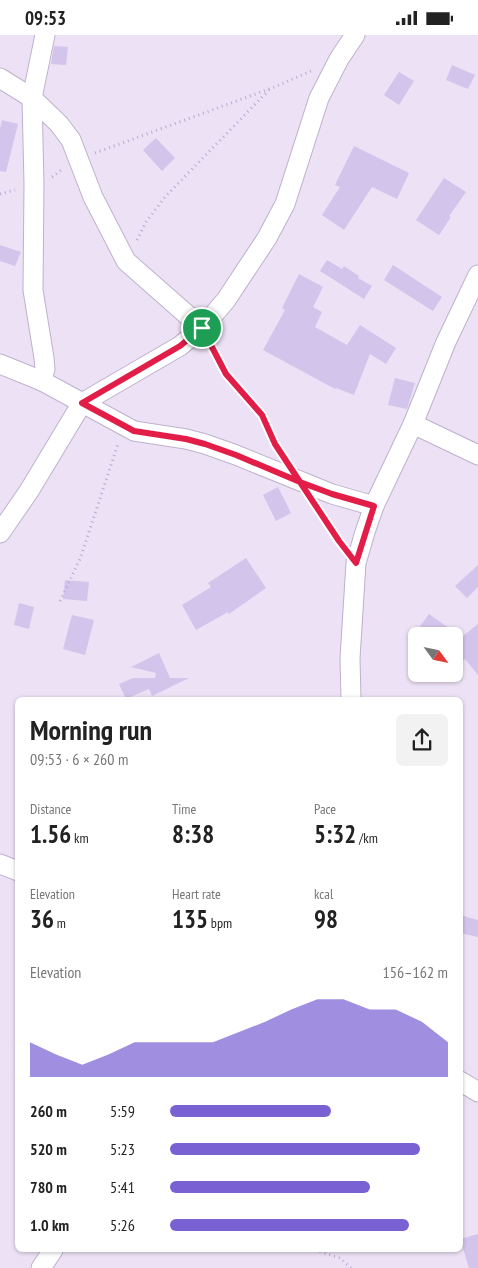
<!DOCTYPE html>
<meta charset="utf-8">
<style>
:root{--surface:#fff;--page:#f2f2f2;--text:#222;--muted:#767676;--accent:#7961d4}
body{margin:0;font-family:"PT Sans Narrow",sans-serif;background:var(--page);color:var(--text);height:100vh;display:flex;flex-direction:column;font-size:19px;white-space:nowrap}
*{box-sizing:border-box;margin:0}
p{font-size:16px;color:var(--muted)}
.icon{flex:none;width:28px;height:28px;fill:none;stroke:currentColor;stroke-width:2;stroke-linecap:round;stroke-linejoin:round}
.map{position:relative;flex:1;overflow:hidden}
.drawer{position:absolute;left:15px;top:662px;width:448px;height:555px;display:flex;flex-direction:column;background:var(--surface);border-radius:8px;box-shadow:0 1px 4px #0004}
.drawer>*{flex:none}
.needle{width:32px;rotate:123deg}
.fabs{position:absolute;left:408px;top:592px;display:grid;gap:10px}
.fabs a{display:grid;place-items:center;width:55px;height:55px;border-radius:8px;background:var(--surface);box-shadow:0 1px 4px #0004;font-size:25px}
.pin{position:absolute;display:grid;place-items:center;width:42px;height:42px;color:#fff;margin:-21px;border:2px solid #fff;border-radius:50%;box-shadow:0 1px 5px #0007}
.round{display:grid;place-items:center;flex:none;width:52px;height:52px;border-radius:8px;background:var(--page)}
.head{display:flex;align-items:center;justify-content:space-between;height:85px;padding:0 15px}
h1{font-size:28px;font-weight:700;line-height:38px}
.stats{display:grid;grid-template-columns:repeat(3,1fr);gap:8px;height:85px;padding:5px 15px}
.stats div{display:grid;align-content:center}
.stats b{font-size:25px;font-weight:700}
.stats small{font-size:14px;font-weight:400}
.stats p{font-size:14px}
.chart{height:140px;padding:10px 15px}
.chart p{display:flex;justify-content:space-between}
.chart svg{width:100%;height:90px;margin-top:5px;fill:var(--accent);opacity:.7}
ul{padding:0 15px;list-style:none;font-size:16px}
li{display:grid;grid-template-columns:80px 60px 1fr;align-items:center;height:38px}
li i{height:12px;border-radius:6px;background:var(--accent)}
.status{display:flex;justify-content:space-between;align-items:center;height:35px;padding:0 25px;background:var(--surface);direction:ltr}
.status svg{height:14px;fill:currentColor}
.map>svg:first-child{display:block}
.residential{fill:#ede1f6;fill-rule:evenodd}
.building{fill:#d3c4eb}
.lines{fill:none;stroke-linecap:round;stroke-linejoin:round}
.minor-casing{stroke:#bdb2cc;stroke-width:21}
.path{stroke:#b8a9d2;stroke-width:3;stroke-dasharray:1 4;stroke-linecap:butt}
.minor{stroke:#fff;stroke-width:19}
.route-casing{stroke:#fff;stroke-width:10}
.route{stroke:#e11d48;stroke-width:6}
</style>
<div class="status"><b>09:53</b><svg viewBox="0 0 49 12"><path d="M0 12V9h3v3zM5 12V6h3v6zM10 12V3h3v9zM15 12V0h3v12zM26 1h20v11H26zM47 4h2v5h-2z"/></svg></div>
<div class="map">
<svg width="478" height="1233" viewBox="0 0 478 1233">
<rect width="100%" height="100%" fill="#f4ecfa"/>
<path class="residential" d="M0 0H478V1233H0ZM416 601H454V639H416ZM18 665H460V1215H18Z"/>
<g class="building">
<path d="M54 11 68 12 66 30 51 29Z"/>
<path d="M452 30 475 40 468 54 446 45Z"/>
<path d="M399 37 414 46 399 70 384 60Z"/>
<path d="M2 85 18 89 6 137 0 136V94Z"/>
<path d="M156 103 175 123 162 136 143 115Z"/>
<path d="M354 111 409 138 397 164 372 152 344 195 322 180 340 152 335 150Z"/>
<path d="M444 143 466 157 449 181 451 182 439 200 416 185Z"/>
<path d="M0 210 21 217 15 231 0 226Z"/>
<path d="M327 225 342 234 344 231 359 241 358 243 372 251 364 264 320 236Z"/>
<path d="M393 230 442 262 433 276 384 245Z"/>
<path d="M299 239 323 252 313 272 322 277 315 292 347 310 360 290 396 313 386 329 370 319 354 360 336 353 335 354 263 315 285 275 282 273Z"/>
<path d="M395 343 415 348 407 374 388 370Z"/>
<path d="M278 452 291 478 276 486 263 460Z"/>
<path d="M246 523 266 553 229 579 228 577 196 595 182 570 211 552 208 548Z"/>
<path d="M478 530V552L467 563 455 551Z"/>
<path d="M65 545 89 547 87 566 63 564Z"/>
<path d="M19 568 34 572 29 594 14 590Z"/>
<path d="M429 579 460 601H413Z"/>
<path d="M72 580 94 585 85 620 63 614Z"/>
<path d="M478 589V640L465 624 454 632V608Z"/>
<path d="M159 618 170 643H189L152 661 149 654 126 664 119 649 133 643H155L156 638 131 632Z"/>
<path d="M460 880 478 885V902L460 898Z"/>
<path d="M478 1199V1233H469L460 1204Z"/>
</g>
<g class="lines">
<defs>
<g id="minor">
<path d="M0 43 32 63 59 89 71 105 93 162 126 226 202 293"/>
<path d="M0 329 42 346 134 396 186 404 205 409 236 420 332 459 374 471"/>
<path d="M42 346 45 334 44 323 33 255 34 149 32 63 45 0"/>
<path d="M413 389 478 420"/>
<path d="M0 498 29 456 82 368 180 311 202 293 226 265 267 203 285 169 319 63 339 24 355 0"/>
<path d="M351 665 350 623 356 528 365 497 374 471 413 389 446 307 478 240"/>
<path d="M0 829 18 836"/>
<path d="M460 1046 478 1057"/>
<path d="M41 1233 53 1215"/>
</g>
</defs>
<use href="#minor" class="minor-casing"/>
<g class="path">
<path d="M95 118 272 53 311 36"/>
<path d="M52 142 63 134"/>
<path d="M0 159 15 155"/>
<path d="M137 205 146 187 165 162 269 55"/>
<path d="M211 309 226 339 262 379 279 416"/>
<path d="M319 475 342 510"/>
<path d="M60 566 80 524 118 409"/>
<path d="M315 1215 340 1223 351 1233"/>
</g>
<use href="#minor" class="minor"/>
</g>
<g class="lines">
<defs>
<path id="route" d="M202 293 180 311 82 368 134 396 186 404 205 409 236 420 300 447 339 506 356 528 374 471 332 459 300 447 275 409 262 380 226 339 202 293"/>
</defs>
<use href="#route" class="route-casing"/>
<use href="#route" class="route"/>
</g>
</svg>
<div class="fabs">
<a><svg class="needle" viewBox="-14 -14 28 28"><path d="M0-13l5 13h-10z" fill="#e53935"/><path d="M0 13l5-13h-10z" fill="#767676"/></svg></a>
</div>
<div class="pin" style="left:202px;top:293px;background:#1e9e55"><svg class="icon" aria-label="arrive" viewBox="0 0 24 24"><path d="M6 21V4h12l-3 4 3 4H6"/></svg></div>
<section class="drawer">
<div class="head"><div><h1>Morning run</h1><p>09:53 · 6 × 260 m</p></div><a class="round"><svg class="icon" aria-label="share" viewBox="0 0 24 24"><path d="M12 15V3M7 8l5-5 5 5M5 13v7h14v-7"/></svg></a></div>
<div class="stats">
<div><p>Distance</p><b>1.56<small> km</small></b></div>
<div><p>Time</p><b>8:38</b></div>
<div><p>Pace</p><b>5:32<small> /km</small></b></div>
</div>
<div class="stats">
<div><p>Elevation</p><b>36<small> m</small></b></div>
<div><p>Heart rate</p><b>135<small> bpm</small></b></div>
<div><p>kcal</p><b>98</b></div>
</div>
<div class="chart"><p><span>Elevation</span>156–162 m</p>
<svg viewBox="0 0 160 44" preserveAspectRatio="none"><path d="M0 44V27L10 33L20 38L30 33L40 27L50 27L60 27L70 27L80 22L90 17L100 11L110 6L120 6L130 11L140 11L150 17L160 27V44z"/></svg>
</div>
<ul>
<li><b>260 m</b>5:59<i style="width:58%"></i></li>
<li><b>520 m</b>5:23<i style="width:90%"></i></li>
<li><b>780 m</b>5:41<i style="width:72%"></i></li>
<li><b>1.0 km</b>5:26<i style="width:86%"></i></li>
</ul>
</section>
</div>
